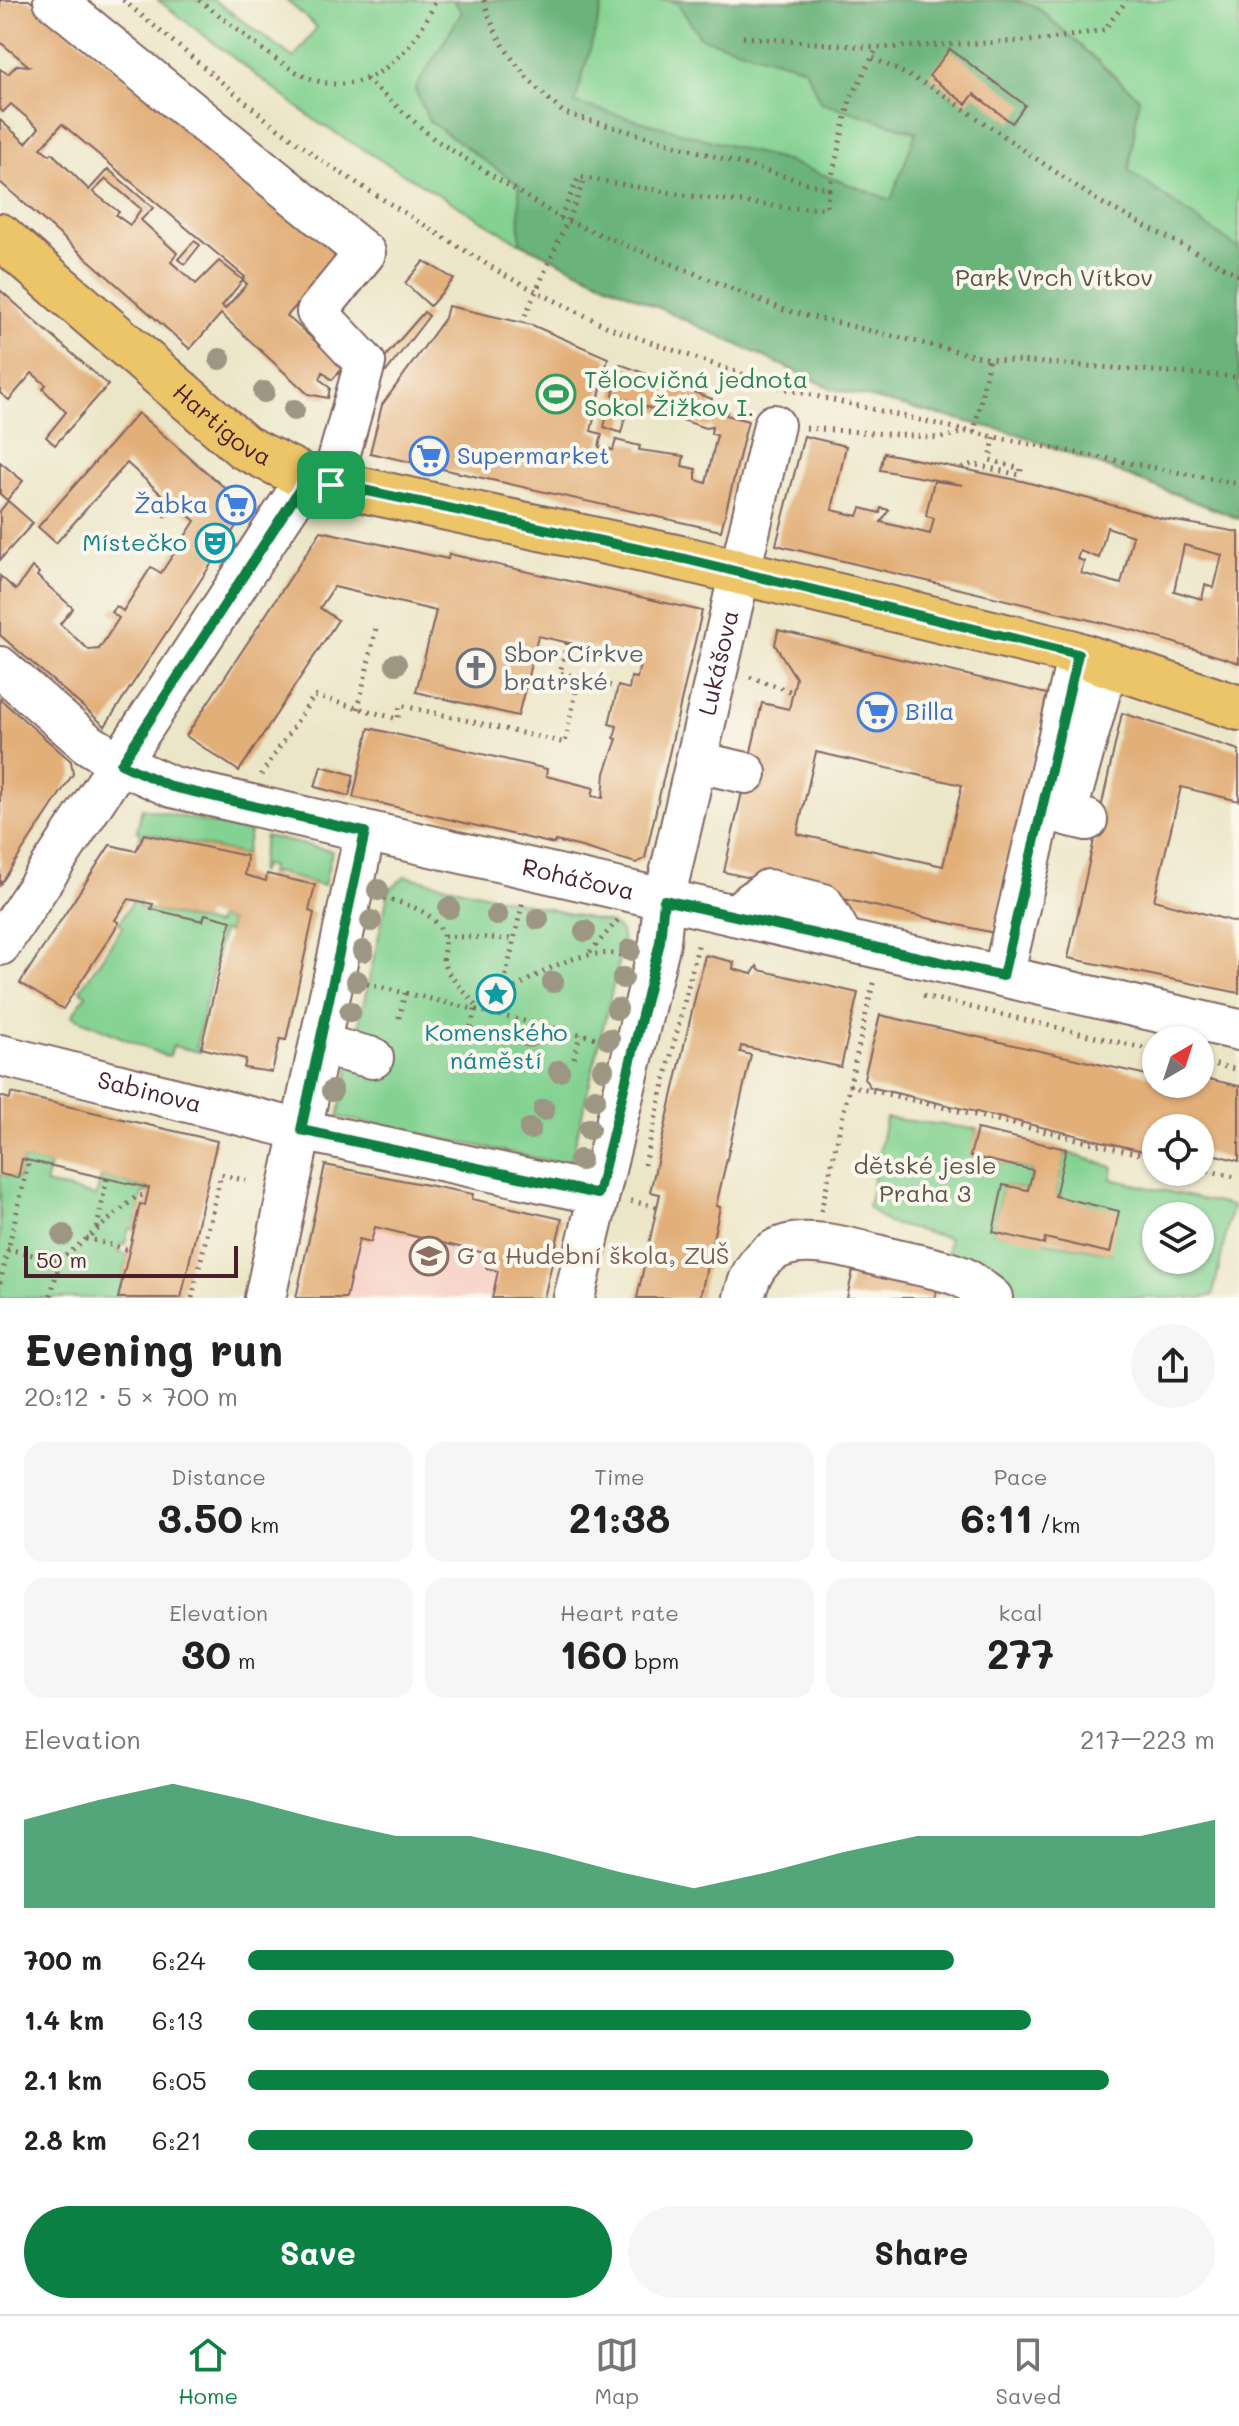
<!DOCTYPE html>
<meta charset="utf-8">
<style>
:root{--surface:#fff;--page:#f6f6f6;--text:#222;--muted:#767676;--line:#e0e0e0;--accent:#0b8043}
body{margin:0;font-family:Mali,sans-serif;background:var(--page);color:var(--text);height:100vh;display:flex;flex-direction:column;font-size:30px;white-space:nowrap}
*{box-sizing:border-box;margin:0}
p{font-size:26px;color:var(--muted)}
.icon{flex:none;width:44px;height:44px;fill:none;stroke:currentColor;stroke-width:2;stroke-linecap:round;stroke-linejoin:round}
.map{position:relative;height:1298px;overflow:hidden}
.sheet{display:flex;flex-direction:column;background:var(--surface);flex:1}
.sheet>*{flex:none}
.needle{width:52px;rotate:39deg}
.tools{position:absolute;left:1142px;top:1026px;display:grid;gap:16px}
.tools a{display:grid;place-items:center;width:72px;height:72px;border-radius:50%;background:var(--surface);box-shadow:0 2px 6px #0004;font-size:40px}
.scale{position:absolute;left:24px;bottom:20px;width:214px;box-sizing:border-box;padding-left:8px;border:4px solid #4a1f2b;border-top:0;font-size:22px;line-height:28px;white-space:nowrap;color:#4a1f2b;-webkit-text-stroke:6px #fbf7ec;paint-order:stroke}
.pin{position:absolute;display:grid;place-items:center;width:68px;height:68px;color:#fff;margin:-34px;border-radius:16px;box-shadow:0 4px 12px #0006}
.round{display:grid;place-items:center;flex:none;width:84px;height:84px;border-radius:42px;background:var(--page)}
.head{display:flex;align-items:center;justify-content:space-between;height:136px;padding:0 24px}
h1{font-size:44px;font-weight:700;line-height:60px}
.metrics{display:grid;grid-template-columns:repeat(3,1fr);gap:12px;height:136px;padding:8px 24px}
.metrics div{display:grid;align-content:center;border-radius:20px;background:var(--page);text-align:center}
.metrics b{font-size:40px;font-weight:700}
.metrics small{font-size:22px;font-weight:400}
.metrics p{font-size:22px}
.chart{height:224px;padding:16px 24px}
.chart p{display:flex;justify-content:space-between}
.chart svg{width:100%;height:144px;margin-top:8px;fill:var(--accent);opacity:.7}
.primary-button{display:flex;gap:16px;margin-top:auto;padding:16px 24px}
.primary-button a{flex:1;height:92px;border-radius:48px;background:var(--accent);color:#fff;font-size:32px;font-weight:700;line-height:92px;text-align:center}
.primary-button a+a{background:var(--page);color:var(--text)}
ul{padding:0 24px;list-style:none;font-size:26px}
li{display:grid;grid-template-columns:128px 96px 1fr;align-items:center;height:60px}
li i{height:20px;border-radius:10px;background:var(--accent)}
.tabs{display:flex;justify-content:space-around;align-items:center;height:112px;border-top:2px solid var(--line);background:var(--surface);font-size:22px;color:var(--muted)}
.tabs a{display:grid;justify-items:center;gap:4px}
.tabs .selected{color:var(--accent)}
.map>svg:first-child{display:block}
.built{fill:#f7d1c6}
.green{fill:#83d291;stroke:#66785e;stroke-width:2;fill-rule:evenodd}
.forest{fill:#6ab47b;stroke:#5a6a53;stroke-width:2}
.building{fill:#e2af79;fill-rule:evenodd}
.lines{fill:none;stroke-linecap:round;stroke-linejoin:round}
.minor-casing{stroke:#836562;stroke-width:44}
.major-casing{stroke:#836562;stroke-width:48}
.path{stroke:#836562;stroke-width:5;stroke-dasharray:2 6;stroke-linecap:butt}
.minor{stroke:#fff;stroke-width:40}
.major{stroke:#edc569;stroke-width:44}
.path-bridge{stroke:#836562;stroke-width:5;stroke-dasharray:2 6;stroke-linecap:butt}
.tree{fill:#9c9683}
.route-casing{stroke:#fff;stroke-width:16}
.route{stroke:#0b8043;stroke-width:10}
.labels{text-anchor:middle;stroke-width:8;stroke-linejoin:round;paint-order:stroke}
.park-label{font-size:24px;fill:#5b554a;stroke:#fbf7ec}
.leisure-label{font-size:24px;fill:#27864d;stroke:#fbf7ec;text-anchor:start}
.street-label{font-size:24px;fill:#4a1f2b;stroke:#fbf7ec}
.shop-label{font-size:24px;fill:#366cbe;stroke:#fbf7ec;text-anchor:start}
.culture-label{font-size:24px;fill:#0d838f;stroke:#fbf7ec;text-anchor:end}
.worship-label{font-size:24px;fill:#5b616d;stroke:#fbf7ec;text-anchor:start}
.education-label{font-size:24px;fill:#785e54;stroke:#fbf7ec;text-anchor:start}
</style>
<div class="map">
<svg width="1239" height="1298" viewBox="0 0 1239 1298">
<rect width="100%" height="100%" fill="#fbf7ec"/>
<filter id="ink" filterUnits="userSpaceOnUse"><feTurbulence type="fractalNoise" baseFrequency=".0125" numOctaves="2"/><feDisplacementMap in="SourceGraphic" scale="16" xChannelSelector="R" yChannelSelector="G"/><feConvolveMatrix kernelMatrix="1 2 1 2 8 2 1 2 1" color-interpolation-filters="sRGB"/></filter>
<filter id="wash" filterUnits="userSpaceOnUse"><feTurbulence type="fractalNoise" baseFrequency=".006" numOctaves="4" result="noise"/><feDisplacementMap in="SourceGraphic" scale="32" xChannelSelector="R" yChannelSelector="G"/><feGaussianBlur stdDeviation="1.8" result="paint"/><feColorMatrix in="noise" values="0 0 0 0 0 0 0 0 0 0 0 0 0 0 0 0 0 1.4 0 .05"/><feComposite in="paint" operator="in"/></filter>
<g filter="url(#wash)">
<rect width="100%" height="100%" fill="#ece6c8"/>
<path class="built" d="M325 1165 473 1194 472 1199 562 1219 544 1298H295Z"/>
<g class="green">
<path d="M158 0H214L294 58 317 27 286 0H1239V519L1018 434 833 389 520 243 317 122Z"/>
<path d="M142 808 250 832 245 855 145 833 140 838 141 832 137 831Z"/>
<path d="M265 836 332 851 324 886 274 872 272 875 269 874 271 866 264 865 259 874Z"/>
<path d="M405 876 610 923 621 931 623 944 570 1165 338 1117 389 890Z"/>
<path d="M129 898 140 900 139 907 216 925 218 918 230 921 228 932 222 931 196 1046 201 1048 200 1052 173 1046 170 1056H165L72 1016 86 995 80 990 123 926 119 923 133 901Z"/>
<path d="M886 1118 977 1129 971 1156 1033 1170 1028 1190 1003 1185 993 1232 1110 1253 1055 1196 1065 1152 1113 1167 1111 1179 1232 1206 1213 1295 1203 1298H1020L994 1277 947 1256 949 1238 888 1223 868 1207ZM1156 1216H1200V1260H1156Z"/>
<path d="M22 1159 50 1165 45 1184 96 1196 101 1177 149 1188 148 1193 143 1192 134 1229 129 1228 125 1245 120 1244 119 1253 128 1255 118 1298H0V1174L18 1178Z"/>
</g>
<path class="forest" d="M453 0H604L575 103 789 162 891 200 916 132 820 102 805 68 701 38 677 3 668 0H1011L1037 7 1139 98 1129 171 1239 249V518L1018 434 833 389 520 243 519 185 429 121 415 89 462 12Z"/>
<g id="blocks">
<g class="building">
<path d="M0 0H29L334 245V263L287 316 344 367 332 380 323 372 320 379 330 388 328 398 308 394 221 314 190 349 0 182V120L26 143 39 128 11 104 3 112 0 109V69L8 74 17 65 29 66 0 42ZM62 124 245 277 243 280 247 284 225 309 222 306 243 280 219 261 196 284 171 262 177 253 141 220 153 208 108 169 89 190 52 153 50 155 41 148ZM106 179 141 209 130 225 116 215 119 212 93 192Z"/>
<path d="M950 49 1025 105 1012 123 974 94 966 104 929 76Z"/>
<path d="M194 241 200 245 185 264 178 259Z"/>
<path d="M424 261 454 279 430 306 405 283Z"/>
<path d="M0 290 108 385 55 445 46 437 66 412 43 389 46 385 32 373 9 400 0 393Z"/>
<path d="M448 306 532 325 608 358 591 431 602 434 599 447 613 450 616 440 640 446 639 450 684 456 682 466 696 469V480L706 483 717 435 711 434 712 427 705 428 613 395 620 364 712 399 710 411H727L726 415 748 421 721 531 370 453 382 405 445 318Z"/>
<path d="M424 312 429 316 386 372 378 365Z"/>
<path d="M610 402 627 409 621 433 604 427Z"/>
<path d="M138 413 248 508 105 726 0 635V576L16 590 32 567 39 573 37 576 73 608 60 624 89 650 99 649 119 618 111 612 116 606 123 611 151 567 161 573 195 521 175 504 165 516 157 502 162 495 127 463 56 543 38 527Z"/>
<path d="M804 436 846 446 832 510 858 516 861 508 880 513 881 508 889 510 881 522 930 534 934 518 926 516 927 510 934 481 963 485 880 470 884 453 1022 481 1164 519 1239 532V663L1136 631 776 545ZM1107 527 1133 536 1121 584 1081 573 1084 561 1077 559 1080 551 1099 558ZM1184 545 1222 555 1214 588 1205 585 1202 599 1174 591Z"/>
<path d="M0 462 23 481 7 500 0 494Z"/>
<path d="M8 501 33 523 0 560V511Z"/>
<path d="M321 531 448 559 449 554 702 611 645 858 636 863 578 846 555 841 554 844 353 797 369 728 547 769 546 776 594 788 592 796 603 798 605 773 617 739 614 738 617 726 609 724 618 686 629 689 631 677 637 678 641 659 538 636 518 716 416 692 436 611 334 587 320 608 338 620 239 771 186 736Z"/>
<path d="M778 630 1047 694 994 933 724 872 762 703 789 709 796 678 775 645ZM816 752 962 785 943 866 797 834Z"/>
<path d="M0 699 71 761 73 774 0 885Z"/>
<path d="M1122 713 1239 750V801L1181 787 1154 900 1239 923V993L1068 958Z"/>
<path d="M321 766 354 775 349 796 315 787Z"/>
<path d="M144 834 247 856 245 875 266 881 267 874 315 885 309 911 314 913 286 1040 280 1039 272 1072 244 1068 246 1059 201 1048 231 921 205 914 203 921 151 909 153 904 129 899 115 920 119 923 63 1009 20 983 110 845 136 851Z"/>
<path d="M705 955 734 962 733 969 752 974 757 966 759 970 858 993 841 1067 741 1046 740 1052 751 1055 716 1206 720 1207 700 1298H637L660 1194 650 1192Z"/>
<path d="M880 1015 1156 1077V1084L1194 1086 1200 1084V1077L1239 1086V1161L1200 1151V1128H1156V1154L870 1087 864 1078Z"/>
<path d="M11 1093 217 1141 181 1298H118L140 1204 145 1205 149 1188 22 1159 18 1178 0 1174V1096L10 1099Z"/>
<path d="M977 1129 1066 1149 1055 1196 1119 1211 1110 1253 1045 1238 1044 1244 993 1232 1003 1185 1028 1190 1033 1170 970 1156Z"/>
<path d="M325 1165 473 1194 472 1199 562 1219 544 1298H492L498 1271 486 1268 489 1254 375 1227 371 1242 359 1239 346 1298H296Z"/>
<path d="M853 1270 937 1289 935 1298H847Z"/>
</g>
</g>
</g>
<g filter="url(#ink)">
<use href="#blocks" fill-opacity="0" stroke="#836562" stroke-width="2"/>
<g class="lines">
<defs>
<g id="minor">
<path d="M54 0 365 253 317 312 365 363 331 485"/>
<path id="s1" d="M0 667 87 743 121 764 172 787 1239 1030"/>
<path d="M697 762 746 773"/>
<path d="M1087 820 1066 815 1108 663"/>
<path d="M734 915 768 890 823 904 844 940"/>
<path d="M0 945 307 478"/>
<path d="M1003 976 1078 654"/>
<path d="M321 1045 373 1058"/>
<path id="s2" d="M0 1055 301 1130 598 1194"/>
<path d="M265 1298 365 832"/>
<path id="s3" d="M574 1298 660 942 664 900 774 425"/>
<path d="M744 1298C761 1220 829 1243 884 1257 909 1264 938 1267 962 1277 972 1282 983 1291 992 1298"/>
</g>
<g id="major">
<path id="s4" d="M0 236 244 447 307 478 685 559 1071 652 1239 708"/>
</g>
</defs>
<use href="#minor" class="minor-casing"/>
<use href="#major" class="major-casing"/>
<g class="path">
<path d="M123 0 266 119 328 165 504 275 610 328 785 389 994 437 1239 484"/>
<path d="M199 0C230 23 260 50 293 70 359 110 411 58 436 0"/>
<path d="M484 0C497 48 527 81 564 113L829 189 850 100 877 48 1045 40 1104 30 1127 0"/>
<path d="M743 37 877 48"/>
<path d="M873 58 935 89 1098 201 1239 275"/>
<path d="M366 79 434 139 560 218 784 310 989 359 1239 377"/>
<path d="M577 199 584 178"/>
<path d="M560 218 579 177 684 195 790 208H826L829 189"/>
<path d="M806 428 940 438 966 432"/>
<path d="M974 433 989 359"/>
<path d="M962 468 972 464 1020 475 1021 469 990 460 994 437"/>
<path d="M567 643 560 673 579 677"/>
<path d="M750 677 793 692"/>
<path d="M358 709 377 623"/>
<path d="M261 775 314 696 398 719 400 705 565 743 579 677 615 687"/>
<path d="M384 898C406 904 437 911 444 938 446 949 440 958 446 969 454 982 468 995 478 1008"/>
<path d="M444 936 514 939"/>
<path d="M590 952 618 920"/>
<path d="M367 984 605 1040"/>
<path d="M501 996C540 974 579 945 625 956"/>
<path d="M923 996 1156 1051"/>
<path d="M497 1015 523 900"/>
<path d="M399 1018 405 993"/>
<path d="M469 1035 475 1009"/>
<path d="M574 1058 580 1034"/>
<path d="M1200 1061 1239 1070"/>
<path d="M849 1085 1156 1158"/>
<path d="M644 1165 699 942"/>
<path d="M1200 1169 1239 1178"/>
<path d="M631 1201 657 1207"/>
<path d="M821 1211 874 979"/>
<path d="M97 1228 107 1178"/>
<path d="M86 1238 129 1250"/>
<path d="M7 1249 60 1261 50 1298"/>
<path d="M60 1261 137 1196 148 1195"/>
<path d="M0 1283 29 1160"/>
<path d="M0 1298H1"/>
<path d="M192 1298 221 1174 246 1181"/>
</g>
<use href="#minor" class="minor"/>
<use href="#major" class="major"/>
<path class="path-bridge" d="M522 323 577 199"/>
</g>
<g class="tree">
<circle cx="220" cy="359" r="11"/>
<circle cx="264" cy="392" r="11"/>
<circle cx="294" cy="410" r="11"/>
<circle cx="396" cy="664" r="11"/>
<circle cx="378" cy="890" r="11"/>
<circle cx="449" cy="908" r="11"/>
<circle cx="497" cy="915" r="11"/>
<circle cx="538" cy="919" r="11"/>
<circle cx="371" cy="921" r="11"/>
<circle cx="585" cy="931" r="11"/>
<circle cx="630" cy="950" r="11"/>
<circle cx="363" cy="951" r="11"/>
<circle cx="623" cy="978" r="11"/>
<circle cx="357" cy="981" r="11"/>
<circle cx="553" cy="982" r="11"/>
<circle cx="617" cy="1009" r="11"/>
<circle cx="350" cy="1012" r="11"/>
<circle cx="529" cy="1037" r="11"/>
<circle cx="609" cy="1039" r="11"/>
<circle cx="603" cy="1069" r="11"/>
<circle cx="559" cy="1071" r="11"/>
<circle cx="332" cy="1091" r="11"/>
<circle cx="595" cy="1099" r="11"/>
<circle cx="544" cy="1110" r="11"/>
<circle cx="530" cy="1129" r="11"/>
<circle cx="589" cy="1129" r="11"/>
<circle cx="580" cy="1160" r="11"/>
<circle cx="63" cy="1235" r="11"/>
</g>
</g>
<g class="lines" filter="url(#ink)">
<defs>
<path id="route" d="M307 478 685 559 1078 654 1003 976 664 900 660 942 598 1194 301 1130 365 832 172 787 121 764Z"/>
</defs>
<use href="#route" class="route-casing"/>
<use href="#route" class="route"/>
</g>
<defs>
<symbol id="stadium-ring" viewBox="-11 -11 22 22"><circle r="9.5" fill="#fbf7ec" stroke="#2e9e5b" stroke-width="1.5"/><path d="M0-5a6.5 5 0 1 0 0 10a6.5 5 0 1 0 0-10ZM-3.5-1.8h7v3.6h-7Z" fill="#2e9e5b"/></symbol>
<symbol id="supermarket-ring" viewBox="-11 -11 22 22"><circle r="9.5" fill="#fbf7ec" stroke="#3f7fe0" stroke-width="1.5"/><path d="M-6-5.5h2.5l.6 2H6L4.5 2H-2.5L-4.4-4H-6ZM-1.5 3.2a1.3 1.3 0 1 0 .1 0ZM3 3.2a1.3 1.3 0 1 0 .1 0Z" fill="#3f7fe0"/></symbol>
<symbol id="theatre-ring" viewBox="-11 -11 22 22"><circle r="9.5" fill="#fbf7ec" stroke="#0f9aa8" stroke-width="1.5"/><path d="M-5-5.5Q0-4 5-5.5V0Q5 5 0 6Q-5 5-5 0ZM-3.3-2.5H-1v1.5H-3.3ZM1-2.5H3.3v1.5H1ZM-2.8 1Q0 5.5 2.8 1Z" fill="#0f9aa8"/></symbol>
<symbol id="church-ring" viewBox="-11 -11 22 22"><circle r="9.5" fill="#fbf7ec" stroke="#6b7280" stroke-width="1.5"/><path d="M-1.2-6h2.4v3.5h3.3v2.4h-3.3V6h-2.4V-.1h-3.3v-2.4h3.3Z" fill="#6b7280"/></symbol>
<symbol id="sight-ring" viewBox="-11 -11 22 22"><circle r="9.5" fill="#fbf7ec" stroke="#0f9aa8" stroke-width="1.5"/><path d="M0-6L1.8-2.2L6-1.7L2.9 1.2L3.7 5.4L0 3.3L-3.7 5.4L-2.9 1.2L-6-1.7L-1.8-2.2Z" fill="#0f9aa8"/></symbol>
<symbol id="school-ring" viewBox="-11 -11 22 22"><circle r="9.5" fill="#fbf7ec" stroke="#8d6e63" stroke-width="1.5"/><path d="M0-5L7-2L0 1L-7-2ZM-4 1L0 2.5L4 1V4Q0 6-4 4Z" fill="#8d6e63"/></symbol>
</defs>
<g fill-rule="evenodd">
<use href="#stadium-ring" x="534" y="372" width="44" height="44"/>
<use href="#supermarket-ring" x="407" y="434" width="44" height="44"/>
<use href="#supermarket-ring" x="214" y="483" width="44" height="44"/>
<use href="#theatre-ring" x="193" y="521" width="44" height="44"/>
<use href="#church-ring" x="454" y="646" width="44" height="44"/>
<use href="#supermarket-ring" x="855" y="690" width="44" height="44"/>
<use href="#sight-ring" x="474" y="972" width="44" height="44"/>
<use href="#school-ring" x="407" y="1234" width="44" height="44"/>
</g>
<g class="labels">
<g class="park-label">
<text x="1054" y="286">Park Vrch Vítkov</text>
<text x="925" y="1174">dětské jesle<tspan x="925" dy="28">Praha 3</tspan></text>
</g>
<g class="leisure-label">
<text x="584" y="388">Tělocvičná jednota<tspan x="584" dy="28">Sokol Žižkov I.</tspan></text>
</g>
<g class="street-label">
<text dy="8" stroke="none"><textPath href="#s4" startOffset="292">Hartigova</textPath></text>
<text dy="8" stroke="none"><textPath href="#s3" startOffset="652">Lukášova</textPath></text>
<text dy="8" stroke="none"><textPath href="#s1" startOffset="628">Roháčova</textPath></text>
<text dy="8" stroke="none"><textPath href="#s2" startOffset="154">Sabinova</textPath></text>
</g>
<g class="shop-label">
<text x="457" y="464">Supermarket</text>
<text x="208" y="513" text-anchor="end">Žabka</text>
<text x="905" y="720">Billa</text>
</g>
<g class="culture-label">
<text x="187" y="551">Místečko</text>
<text x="496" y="1041" text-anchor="middle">Komenského<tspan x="496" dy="28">náměstí</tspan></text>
</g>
<g class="worship-label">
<text x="504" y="662">Sbor Církve<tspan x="504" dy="28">bratrské</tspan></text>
</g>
<g class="education-label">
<text x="457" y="1264">G a Hudební škola, ZUŠ</text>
</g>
</g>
</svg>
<div class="tools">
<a><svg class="needle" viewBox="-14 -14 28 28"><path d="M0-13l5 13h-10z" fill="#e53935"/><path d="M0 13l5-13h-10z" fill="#767676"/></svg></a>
<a><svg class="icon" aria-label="locate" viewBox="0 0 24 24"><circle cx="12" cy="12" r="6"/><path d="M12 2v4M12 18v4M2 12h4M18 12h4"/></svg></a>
<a><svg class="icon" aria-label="layers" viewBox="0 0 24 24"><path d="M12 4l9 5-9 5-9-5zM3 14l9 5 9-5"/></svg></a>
</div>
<div class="scale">50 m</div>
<div class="pin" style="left:331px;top:485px;background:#1e9e55"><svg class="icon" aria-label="arrive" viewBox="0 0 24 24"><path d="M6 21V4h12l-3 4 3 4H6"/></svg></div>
</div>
<section class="sheet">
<div class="head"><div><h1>Evening run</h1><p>20:12 · 5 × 700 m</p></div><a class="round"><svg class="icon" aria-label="share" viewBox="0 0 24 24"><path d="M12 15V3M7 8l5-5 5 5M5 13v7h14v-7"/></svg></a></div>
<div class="metrics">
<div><p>Distance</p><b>3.50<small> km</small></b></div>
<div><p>Time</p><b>21:38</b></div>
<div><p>Pace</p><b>6:11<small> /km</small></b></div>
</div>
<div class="metrics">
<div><p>Elevation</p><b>30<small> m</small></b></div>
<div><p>Heart rate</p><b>160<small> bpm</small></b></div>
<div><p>kcal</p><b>277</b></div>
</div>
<div class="chart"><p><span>Elevation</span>217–223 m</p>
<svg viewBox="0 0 160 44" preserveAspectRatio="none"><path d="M0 44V17L10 11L20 6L30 11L40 17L50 22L60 22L70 27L80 33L90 38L100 33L110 27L120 22L130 22L140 22L150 22L160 17V44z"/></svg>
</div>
<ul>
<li><b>700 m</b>6:24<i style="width:73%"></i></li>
<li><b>1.4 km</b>6:13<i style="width:81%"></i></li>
<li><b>2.1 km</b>6:05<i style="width:89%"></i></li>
<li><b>2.8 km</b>6:21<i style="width:75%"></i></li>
</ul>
<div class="primary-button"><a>Save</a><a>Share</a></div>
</section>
<nav class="tabs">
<a class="selected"><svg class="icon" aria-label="home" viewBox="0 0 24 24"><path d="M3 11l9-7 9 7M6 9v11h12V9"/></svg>Home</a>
<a><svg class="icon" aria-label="map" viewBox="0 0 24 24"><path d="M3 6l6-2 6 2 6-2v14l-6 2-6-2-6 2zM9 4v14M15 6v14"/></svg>Map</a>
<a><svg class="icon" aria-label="saved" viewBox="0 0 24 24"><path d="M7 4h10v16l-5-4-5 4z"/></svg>Saved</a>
</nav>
